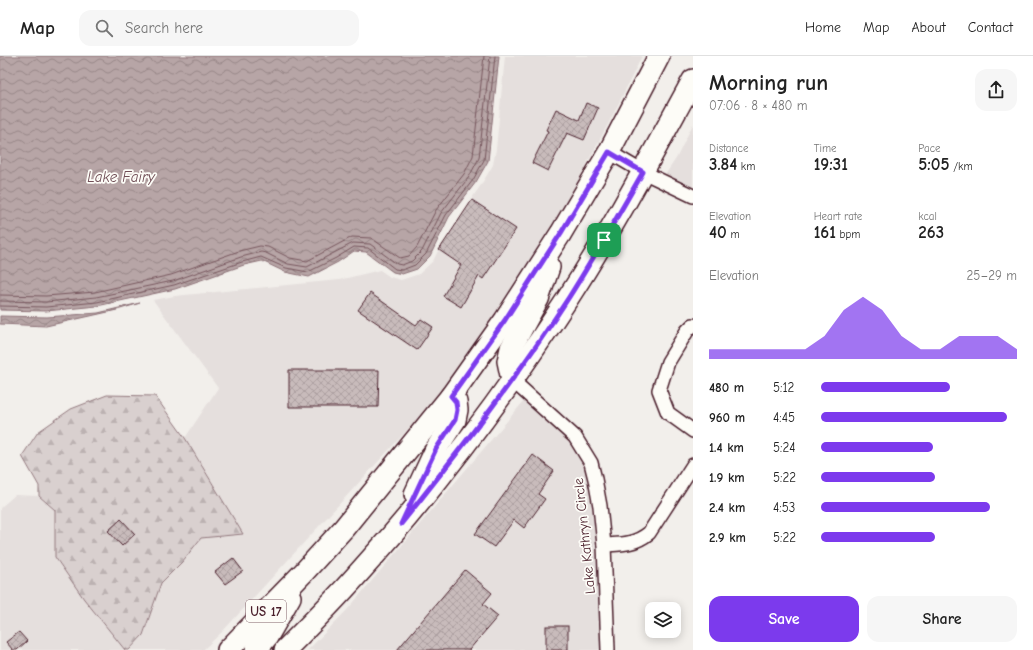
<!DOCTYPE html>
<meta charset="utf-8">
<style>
:root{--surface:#fff;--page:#f6f6f6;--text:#222;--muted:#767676;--line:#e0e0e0;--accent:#7c3aed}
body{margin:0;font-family:"Comic Neue",sans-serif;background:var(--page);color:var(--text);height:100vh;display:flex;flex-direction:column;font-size:15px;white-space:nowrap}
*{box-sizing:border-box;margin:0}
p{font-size:13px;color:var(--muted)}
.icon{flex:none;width:22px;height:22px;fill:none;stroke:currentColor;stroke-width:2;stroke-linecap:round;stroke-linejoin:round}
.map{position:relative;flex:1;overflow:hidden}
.sheet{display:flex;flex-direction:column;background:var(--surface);width:340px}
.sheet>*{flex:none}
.fabs{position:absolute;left:645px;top:546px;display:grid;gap:8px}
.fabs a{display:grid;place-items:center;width:36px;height:36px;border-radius:8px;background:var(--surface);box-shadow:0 2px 10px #0003;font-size:20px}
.pin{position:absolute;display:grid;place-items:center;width:34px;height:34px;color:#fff;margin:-17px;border-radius:8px;box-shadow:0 2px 6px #0006}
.round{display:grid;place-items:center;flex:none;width:42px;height:42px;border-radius:12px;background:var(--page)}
.summary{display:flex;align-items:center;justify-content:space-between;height:68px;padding:0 16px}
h1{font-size:22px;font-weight:600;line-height:30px}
.stats{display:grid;grid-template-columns:repeat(3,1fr);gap:6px;height:68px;padding:4px 16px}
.stats div{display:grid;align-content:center}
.stats b{font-size:17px;font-weight:600}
.stats small{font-size:11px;font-weight:400}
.stats p{font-size:11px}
.chart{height:112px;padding:8px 16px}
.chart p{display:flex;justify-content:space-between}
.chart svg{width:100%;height:72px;margin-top:4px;fill:var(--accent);opacity:.7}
.action{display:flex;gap:8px;margin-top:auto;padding:8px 16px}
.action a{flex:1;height:46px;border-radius:12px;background:var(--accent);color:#fff;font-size:16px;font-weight:600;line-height:46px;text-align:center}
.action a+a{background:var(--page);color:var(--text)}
ul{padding:0 16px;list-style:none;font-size:13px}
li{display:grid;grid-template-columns:64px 48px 1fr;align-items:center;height:30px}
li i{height:10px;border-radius:5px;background:var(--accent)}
header{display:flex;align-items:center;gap:24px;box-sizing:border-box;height:56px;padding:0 20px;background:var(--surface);border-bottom:1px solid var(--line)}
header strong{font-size:19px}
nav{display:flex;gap:22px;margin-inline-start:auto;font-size:14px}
.search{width:280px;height:36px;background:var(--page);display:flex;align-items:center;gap:10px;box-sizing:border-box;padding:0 14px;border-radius:12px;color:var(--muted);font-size:15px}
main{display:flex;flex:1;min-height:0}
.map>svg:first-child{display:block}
.built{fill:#e5dfdd}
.forest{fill:url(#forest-firs);stroke:#92787d}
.water{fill:url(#water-waves);stroke:#8b6f75}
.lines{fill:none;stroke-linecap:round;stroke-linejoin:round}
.shore{stroke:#76555c;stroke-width:1}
.building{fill:url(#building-cross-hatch);stroke:#4a1f2b}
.street-casing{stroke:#4a1f2b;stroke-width:16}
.primary-casing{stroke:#4a1f2b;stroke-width:24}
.street{stroke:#fdfcf7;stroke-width:13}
.primary{stroke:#fdfcf7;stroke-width:21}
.route-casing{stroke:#fff;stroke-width:8}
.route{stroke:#7c3aed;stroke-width:5}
.labels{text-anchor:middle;stroke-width:3.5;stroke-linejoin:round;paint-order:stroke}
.shield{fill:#fdfcf7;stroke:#806168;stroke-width:1}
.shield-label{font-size:13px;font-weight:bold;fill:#4a1f2b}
.street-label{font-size:14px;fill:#4a1f2b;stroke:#fdfcf7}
.water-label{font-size:15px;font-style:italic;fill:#704e56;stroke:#fdfcf7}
</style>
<header>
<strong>Map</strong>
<div class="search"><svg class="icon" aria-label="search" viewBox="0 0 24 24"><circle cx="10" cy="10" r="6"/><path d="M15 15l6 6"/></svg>Search here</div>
<nav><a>Home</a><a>Map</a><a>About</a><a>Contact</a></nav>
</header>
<main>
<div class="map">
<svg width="693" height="594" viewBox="0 0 693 594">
<defs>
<pattern id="forest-firs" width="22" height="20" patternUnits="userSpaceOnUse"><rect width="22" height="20" fill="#d9d0cf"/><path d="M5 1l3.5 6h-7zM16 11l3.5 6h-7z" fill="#bcb2b2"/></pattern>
<pattern id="water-waves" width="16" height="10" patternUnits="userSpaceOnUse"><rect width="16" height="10" fill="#b7a5a6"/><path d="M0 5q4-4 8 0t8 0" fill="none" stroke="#978687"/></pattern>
<pattern id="building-cross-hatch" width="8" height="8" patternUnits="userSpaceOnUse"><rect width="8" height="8" fill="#c8bbbb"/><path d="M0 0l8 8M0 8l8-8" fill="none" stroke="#ada0a1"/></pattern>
</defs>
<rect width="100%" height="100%" fill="#f2efeb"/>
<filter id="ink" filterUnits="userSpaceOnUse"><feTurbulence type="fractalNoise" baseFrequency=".025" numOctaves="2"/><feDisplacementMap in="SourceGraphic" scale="8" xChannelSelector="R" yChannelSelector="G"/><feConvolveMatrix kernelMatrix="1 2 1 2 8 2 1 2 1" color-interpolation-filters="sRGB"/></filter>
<g filter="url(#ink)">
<g class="built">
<path d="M505 0H642L614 57 556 166 500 253 431 348 222 576 203 594H129L143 579 161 527 182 506 201 482 243 478 185 382 218 332 153 244 175 240 339 224 380 214 390 221 401 224 419 218 433 205 441 189 453 182 466 158 472 142 481 129 493 109 496 93Z"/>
<path d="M693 68V133L665 119 677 101Z"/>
<path d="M524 345 571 387 579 398 585 410 589 425 597 490 602 594H308L348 553Z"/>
<path d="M15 439 39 440 55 454V501L84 543 125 594H0V452Z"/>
</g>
<path class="forest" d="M107 339 155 340 185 382 243 478 201 482 182 506 161 527 143 579 129 594H125L84 543 55 501V454L39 440V430L22 400 38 376 71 353Z"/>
<g class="water">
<path d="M0 0H499L488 105 476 126 449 161 430 200 417 213 402 218 393 216 366 196 354 195 338 206 309 221 285 216 262 205 244 209 175 233 97 250 46 255 0 254Z"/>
<path d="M140 247 117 254 46 270 0 268V260L47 261 98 257Z"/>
</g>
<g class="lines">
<g class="shore">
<path d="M0 239 46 240 95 236 171 219 239 195 260 190 268 191 290 202 307 205 352 181 371 182 400 202 409 200 417 191 436 154 464 118 473 100 484 0"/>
<path d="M0 245 46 246 96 241 173 225 241 201 261 196 266 197 288 208 307 211 353 187 370 188 397 208 402 209 412 205 422 195 441 157 469 121 479 102 490 0"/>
<path d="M0 250 46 251 97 246 174 229 242 206 261 201 286 212 308 216 336 202 354 191 368 192 395 213 402 214 415 209 426 198 446 159 473 124 484 104 495 0"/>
</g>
</g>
<g class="building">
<path d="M586 47 598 52 584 84 567 77 548 115 532 107 548 75 546 74 556 53 579 64Z"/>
<path d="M472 144 516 173 483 223 479 220 461 251 443 240 461 209 439 194Z"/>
<path d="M370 237 416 269 421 263 433 271 417 294 358 254Z"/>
<path d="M289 314H379L378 351H289Z"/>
<path d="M533 399 554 415 538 438 545 443 524 472 514 464 494 491 475 478Z"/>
<path d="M121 463 135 478 122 490 108 475Z"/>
<path d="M233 502 243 515 225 528 215 516Z"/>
<path d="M465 514 492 537 483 548 498 560 469 594H397Z"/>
<rect x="546" y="570" width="22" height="24"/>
<path d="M19 576 27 585 17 594H13L6 586Z"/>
</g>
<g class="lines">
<defs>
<g id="street">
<path d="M609 96 643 116 693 140"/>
<path d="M693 269 687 275 668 306 659 334 668 357 693 375"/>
<path d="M512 324 575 381 591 407 595 423 600 450 604 489 608 594"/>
<path d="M604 489C621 488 634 489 649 477L693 409"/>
</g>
<g id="primary">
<path d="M512 324 508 305 511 292 538 243 549 211"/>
<path d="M415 438 436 393 455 364 457 354 456 346 451 340"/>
<path d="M228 594 304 516 344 472 451 340 505 264 561 177 609 96 659 0"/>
<path d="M256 594 267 581 290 541"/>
<path d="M285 594C309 570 333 546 356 520 434 434 505 339 568 242 614 171 653 97 693 24"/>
</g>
</defs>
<use href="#street" class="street-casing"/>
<use href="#primary" class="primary-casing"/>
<use href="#street" class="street"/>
<use href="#primary" class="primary"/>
</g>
</g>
<g class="lines" filter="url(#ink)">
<defs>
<path id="route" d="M609 96 643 116C619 158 595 200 569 241 518 320 460 394 401 468L436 393 455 364 457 354 456 346 451 340 505 264 561 177Z"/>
</defs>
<use href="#route" class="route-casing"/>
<use href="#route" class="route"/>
</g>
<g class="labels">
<rect class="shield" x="246" y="544" width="40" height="22" rx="3"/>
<g class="shield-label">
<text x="266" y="560">US 17</text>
</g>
<g class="street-label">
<text transform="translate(584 480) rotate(-96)" y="5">Lake Kathryn Circle</text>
</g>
<g class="water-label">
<text x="121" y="126">Lake Fairy</text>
</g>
</g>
</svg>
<div class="fabs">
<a><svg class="icon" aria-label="layers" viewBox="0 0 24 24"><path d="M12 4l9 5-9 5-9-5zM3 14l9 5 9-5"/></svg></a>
</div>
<div class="pin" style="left:604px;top:184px;background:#1e9e55"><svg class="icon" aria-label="arrive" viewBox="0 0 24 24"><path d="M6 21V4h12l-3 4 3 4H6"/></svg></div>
</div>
<section class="sheet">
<div class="summary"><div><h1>Morning run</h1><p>07:06 · 8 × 480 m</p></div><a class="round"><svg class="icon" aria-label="share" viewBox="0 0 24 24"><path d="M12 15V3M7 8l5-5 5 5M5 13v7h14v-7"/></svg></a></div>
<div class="stats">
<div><p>Distance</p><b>3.84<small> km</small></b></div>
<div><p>Time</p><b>19:31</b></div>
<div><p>Pace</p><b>5:05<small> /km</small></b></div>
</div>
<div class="stats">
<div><p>Elevation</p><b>40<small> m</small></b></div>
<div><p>Heart rate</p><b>161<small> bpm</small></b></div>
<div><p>kcal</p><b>263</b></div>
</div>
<div class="chart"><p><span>Elevation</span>25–29 m</p>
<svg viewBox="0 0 160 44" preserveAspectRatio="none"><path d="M0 44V38L10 38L20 38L30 38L40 38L50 38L60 30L70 14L80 6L90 14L100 30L110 38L120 38L130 30L140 30L150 30L160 38V44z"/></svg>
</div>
<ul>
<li><b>480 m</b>5:12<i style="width:66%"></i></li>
<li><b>960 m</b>4:45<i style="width:95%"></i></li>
<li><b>1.4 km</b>5:24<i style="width:57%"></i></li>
<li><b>1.9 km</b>5:22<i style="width:58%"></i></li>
<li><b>2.4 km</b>4:53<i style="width:86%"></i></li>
<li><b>2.9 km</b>5:22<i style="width:58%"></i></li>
</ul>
<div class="action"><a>Save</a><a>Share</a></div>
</section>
</main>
